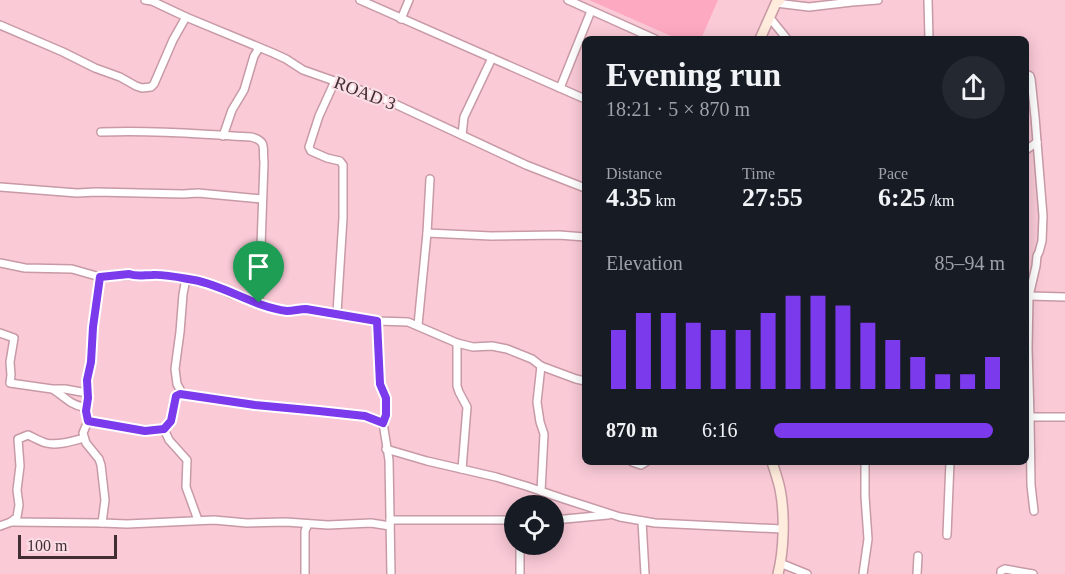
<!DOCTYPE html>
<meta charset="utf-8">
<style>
:root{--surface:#171b24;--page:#242831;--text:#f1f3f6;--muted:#9ea1a6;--accent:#7c3aed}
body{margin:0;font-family:Georgia,serif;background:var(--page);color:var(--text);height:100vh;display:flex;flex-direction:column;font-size:22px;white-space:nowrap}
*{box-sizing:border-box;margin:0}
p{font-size:20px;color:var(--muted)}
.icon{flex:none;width:33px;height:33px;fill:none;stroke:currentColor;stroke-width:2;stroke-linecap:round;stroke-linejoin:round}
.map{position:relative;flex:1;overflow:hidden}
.sheet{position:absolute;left:582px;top:36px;width:447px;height:429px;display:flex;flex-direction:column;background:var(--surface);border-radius:9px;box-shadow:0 3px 15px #0003}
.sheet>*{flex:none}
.buttons{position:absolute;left:504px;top:495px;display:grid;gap:12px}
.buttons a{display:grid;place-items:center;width:60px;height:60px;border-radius:50%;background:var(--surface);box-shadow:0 3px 15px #0003;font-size:30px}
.scale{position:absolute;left:18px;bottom:15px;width:99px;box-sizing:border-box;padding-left:6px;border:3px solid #402e33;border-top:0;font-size:16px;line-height:21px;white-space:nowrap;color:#402e33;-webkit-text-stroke:4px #fbdde5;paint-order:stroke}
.pin{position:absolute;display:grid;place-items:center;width:51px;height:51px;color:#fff;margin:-62px -26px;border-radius:50% 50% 50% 0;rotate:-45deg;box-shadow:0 0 6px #0007}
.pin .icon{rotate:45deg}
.round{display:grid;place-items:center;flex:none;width:63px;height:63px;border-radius:32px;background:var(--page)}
.headline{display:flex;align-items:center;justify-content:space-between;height:102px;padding:0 24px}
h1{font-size:33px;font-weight:700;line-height:45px}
.figures{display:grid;grid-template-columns:repeat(3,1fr);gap:9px;height:102px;padding:6px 24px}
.figures div{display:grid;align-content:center}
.figures b{font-size:26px;font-weight:700}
.figures small{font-size:16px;font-weight:400}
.figures p{font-size:16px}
.chart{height:168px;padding:12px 24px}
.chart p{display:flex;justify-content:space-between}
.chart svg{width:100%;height:108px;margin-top:6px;stroke:var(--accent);stroke-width:6}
ul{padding:0 24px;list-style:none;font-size:20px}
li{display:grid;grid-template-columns:96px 72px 1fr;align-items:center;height:45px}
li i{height:15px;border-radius:8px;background:var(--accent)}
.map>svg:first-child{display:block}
.green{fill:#fea9c2}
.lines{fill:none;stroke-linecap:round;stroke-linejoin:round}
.street-casing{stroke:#c79aa6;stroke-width:10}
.secondary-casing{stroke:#c79aa6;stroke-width:12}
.street{stroke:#fff;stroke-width:7}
.secondary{stroke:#ffecdc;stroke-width:9}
.route-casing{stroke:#fff;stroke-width:12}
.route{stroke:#7c3aed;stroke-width:8}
.labels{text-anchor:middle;stroke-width:4.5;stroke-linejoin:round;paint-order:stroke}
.street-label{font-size:18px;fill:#402e33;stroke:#fbdde5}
</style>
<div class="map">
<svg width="1065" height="574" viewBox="0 0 1065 574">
<rect width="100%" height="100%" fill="#facad7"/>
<path class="green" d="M589 0H718L701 39H678Z"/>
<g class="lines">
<defs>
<g id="street">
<path d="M145 0 152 1 186 17 273 53 286 59 303 70 380 97 526 165 585 188"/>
<path d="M360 0 585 99"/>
<path d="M568 0 655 39"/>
<path d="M928 0 929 39"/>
<path d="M776 3 809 7 852 2 878 0"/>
<path d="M770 18 787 39"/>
<path d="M401 19 409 0"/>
<path d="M0 25 63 52 95 68 120 77 136 86 142 88 151 87 154 84 173 40 186 17"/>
<path d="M1026 74 1030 76 1031 79 1035 117 1043 216 1042 241 1039 252 1037 256 1036 266 1029 296 1028 348 1030 417 1031 485 1034 511"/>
<path d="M335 81 319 116 309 147 311 151 327 158 340 161 343 165V218L337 313"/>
<path d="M560 88 591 11"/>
<path d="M101 132C151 130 201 134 251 137 268 141 262 149 264 162L259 303"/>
<path d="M462 135 464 117 492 58"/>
<path d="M223 136 232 110 244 90 254 56 259 48"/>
<path d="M1026 150 1037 142"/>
<path d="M0 187 77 193 96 192 183 194 198 193 262 199"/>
<path d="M427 233 491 236 559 235 585 237"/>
<path d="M0 263 25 268 72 269 100 277 115 275 120 276 129 275 137 276 154 274 173 276 209 284 231 294 273 308 286 311 306 309 377 321 408 322 457 343 473 347 492 346 507 349 532 359 541 366 576 379 585 381"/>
<path d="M100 277 93 327 91 362 87 380V407L86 411 88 421 83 433 86 443 99 459 101 465 105 500 102 523 127 524 214 520 247 523 286 522 328 525 371 523 390 526"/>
<path d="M1029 296 1065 297"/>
<path d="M377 321 380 384 386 398V415L383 423"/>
<path d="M418 325 427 233 430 179"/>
<path d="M0 333 14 338 10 362 11 375 10 383 52 389H65L87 393"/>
<path d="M457 343V386L459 392 467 407 462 469"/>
<path d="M541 366 537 402 540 422 544 434 541 491"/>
<path d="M54 390C65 397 69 404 83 407L86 411"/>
<path d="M183 395 177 384 175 369 180 332 183 294 186 279"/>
<path d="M1026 417H1065"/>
<path d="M88 421C113 427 138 432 164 429L171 421 176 396 180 394 255 405 319 411 365 416 383 423 389 460 391 574"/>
<path d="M164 429 169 440 187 460 186 487 198 520"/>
<path d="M386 449 427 461 496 477 526 486 561 498 620 517 655 523 782 529"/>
<path d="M632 462 641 465 646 462"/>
<path d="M390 520H514"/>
<path d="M554 520 608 515"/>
<path d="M642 521 645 574"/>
<path d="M11 522 102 523"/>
<path d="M0 526 11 522 17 517 19 505 17 490 20 466 18 439 28 435C33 437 39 441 46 443 57 446 73 441 84 438"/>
<path d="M947 535 950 462"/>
<path d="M780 563 807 574"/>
<path d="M305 574V531L308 524"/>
<path d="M520 574V544"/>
<path d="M863 574 868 539 865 496V462"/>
<path d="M917 574 918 556"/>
<path d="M1001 574V571L1005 569 1033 574"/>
</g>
<g id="secondary">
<path d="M760 39 776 3 778 2 780 0"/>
<path d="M772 462C775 471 778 480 780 489 785 514 784 550 778 574"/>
</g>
</defs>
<use href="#street" class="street-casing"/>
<use href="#secondary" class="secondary-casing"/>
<use href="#street" class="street"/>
<use href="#secondary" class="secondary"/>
</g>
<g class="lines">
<defs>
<path id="route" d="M129 274C137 277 144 275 152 275 164 274 182 278 194 280 226 286 254 307 287 311 294 311 299 309 306 309L377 321 380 384 386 398V415L383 423 365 416 319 411 255 405 180 394 176 396 171 421 164 429 145 431 88 421 86 411 88 398 87 380 91 362 93 327 100 277Z"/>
</defs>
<use href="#route" class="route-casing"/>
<use href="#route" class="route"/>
</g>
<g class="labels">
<g class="street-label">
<text transform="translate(365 93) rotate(21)" y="6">ROAD 3</text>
</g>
</g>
</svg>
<div class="buttons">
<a><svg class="icon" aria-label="locate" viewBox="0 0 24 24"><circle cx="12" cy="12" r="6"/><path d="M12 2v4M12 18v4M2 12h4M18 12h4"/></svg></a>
</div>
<div class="scale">100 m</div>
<div class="pin" style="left:259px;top:303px;background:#1e9e55"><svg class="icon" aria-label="arrive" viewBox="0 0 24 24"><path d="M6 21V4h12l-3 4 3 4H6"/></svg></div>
<section class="sheet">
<div class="headline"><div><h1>Evening run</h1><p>18:21 · 5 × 870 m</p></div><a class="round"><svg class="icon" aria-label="share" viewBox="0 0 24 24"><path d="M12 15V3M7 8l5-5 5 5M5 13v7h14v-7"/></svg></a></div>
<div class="figures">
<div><p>Distance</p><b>4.35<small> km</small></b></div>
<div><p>Time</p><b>27:55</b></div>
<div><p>Pace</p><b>6:25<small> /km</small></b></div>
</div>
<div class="chart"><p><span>Elevation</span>85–94 m</p>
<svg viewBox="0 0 160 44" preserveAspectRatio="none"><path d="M5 44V20M15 44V13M25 44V13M35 44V17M45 44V20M55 44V20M65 44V13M75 44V6M85 44V6M95 44V10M105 44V17M115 44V24M125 44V31M135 44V38M145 44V38M155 44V31"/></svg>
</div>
<ul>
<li><b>870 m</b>6:16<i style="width:95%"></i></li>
</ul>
</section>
</div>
